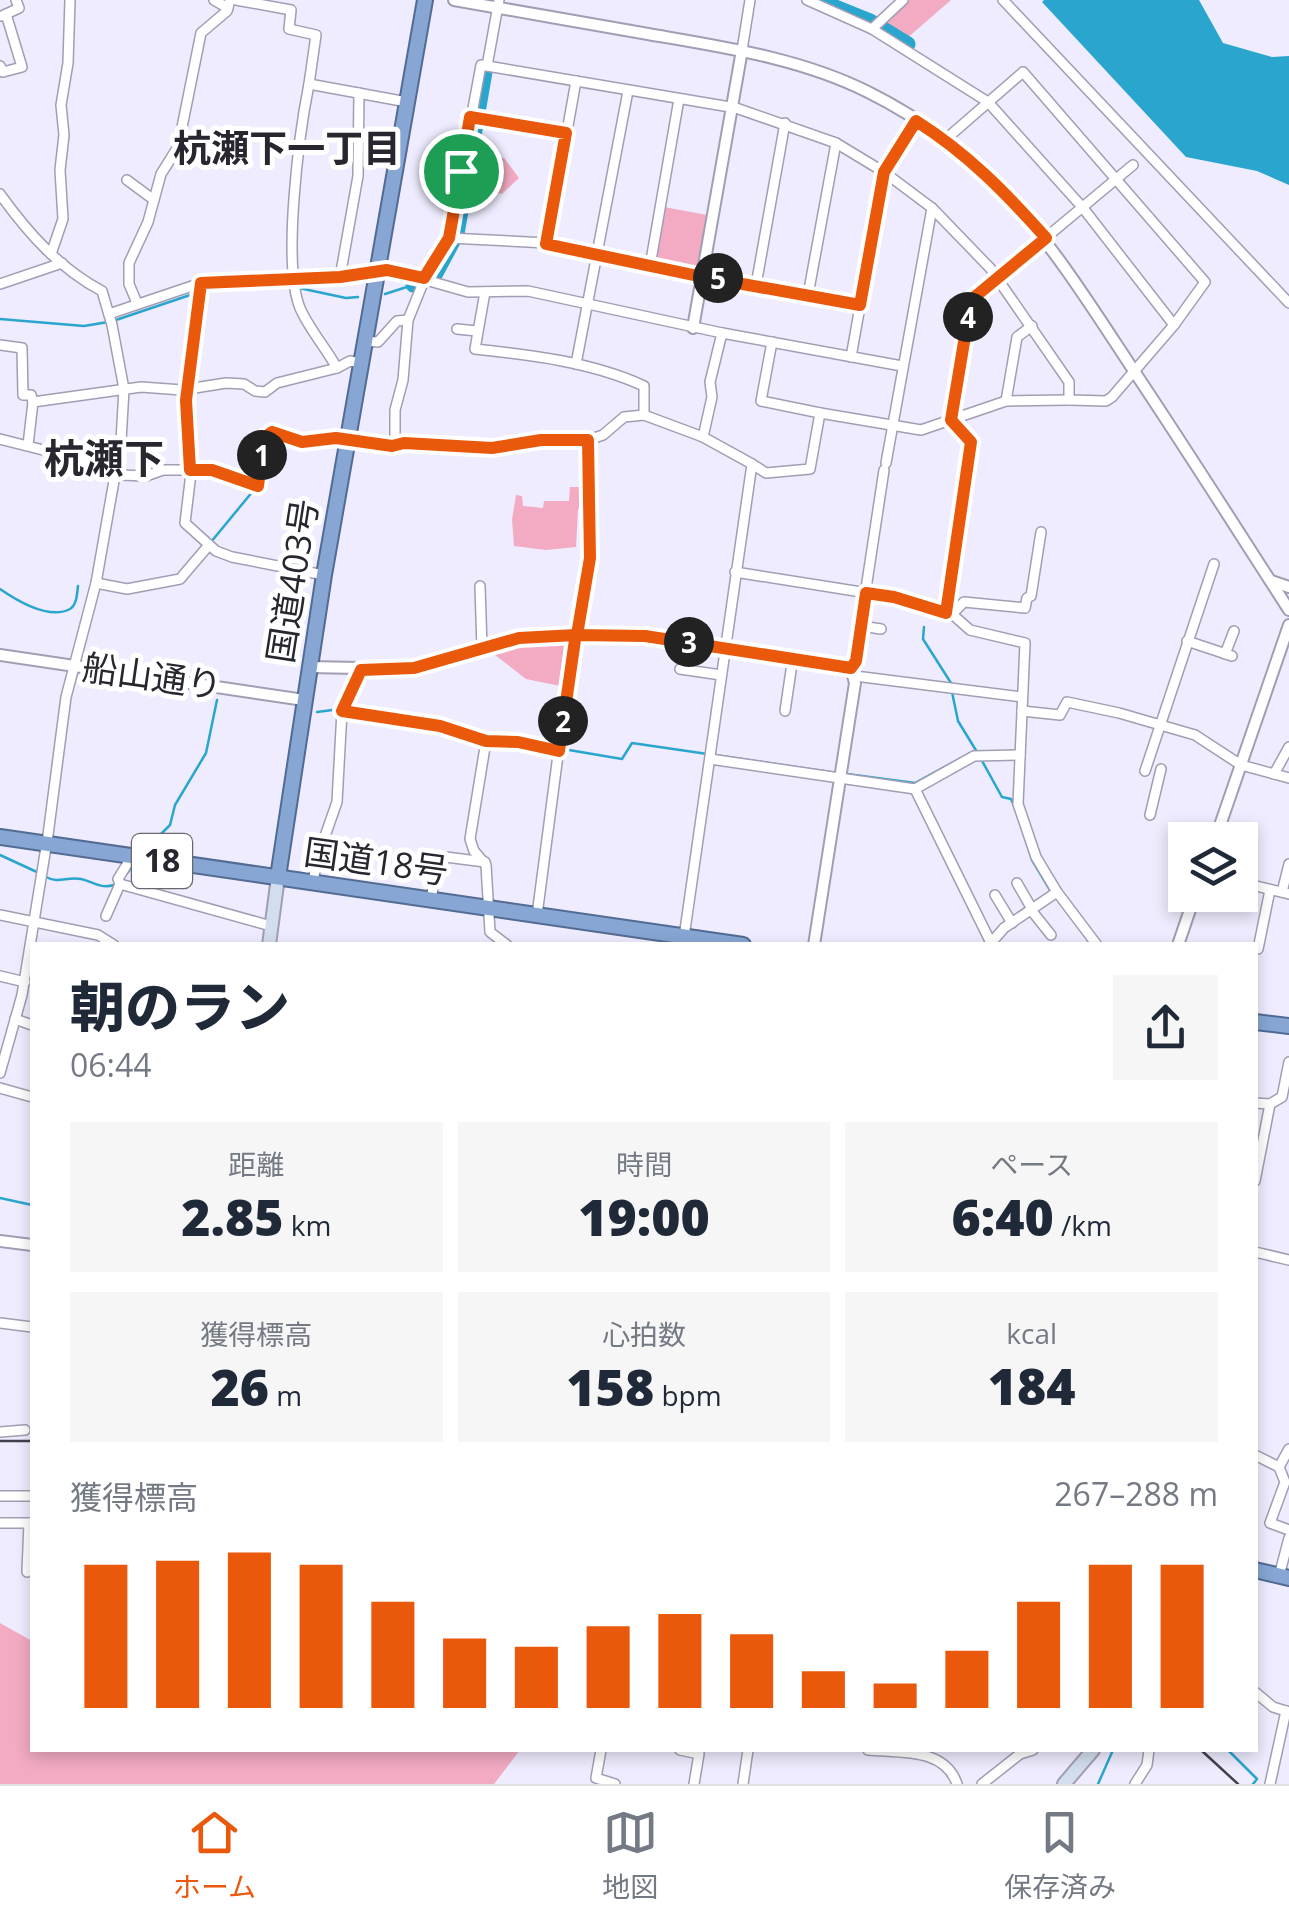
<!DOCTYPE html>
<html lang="ja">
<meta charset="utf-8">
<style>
:root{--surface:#fff;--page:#f6f6f7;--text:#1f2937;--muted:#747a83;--line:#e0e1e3;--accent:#ea580c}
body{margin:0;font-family:"Open Sans","Noto Sans JP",sans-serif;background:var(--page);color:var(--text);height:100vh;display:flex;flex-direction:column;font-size:38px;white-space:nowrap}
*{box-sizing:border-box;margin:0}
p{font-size:32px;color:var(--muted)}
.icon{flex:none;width:55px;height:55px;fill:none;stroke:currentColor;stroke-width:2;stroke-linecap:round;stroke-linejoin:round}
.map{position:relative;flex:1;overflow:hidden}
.side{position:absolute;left:30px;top:942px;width:1228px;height:810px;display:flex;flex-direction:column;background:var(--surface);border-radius:0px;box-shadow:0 5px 15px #0003}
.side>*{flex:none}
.fabs{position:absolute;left:1168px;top:822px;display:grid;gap:20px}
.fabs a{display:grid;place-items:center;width:90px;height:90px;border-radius:0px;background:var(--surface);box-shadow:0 5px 15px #0003;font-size:50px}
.pin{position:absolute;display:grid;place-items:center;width:85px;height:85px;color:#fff;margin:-42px;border:5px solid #fff;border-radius:50%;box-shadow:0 2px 10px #0007}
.km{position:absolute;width:50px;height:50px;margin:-25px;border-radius:50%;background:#222;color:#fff;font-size:28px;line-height:50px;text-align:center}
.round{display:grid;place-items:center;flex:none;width:105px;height:105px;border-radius:0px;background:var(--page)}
.head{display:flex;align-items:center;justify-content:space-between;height:170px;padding:0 40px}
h1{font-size:55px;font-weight:800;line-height:75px}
.figures{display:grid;grid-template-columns:repeat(3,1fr);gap:15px;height:170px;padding:10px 40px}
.figures div{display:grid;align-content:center;border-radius:0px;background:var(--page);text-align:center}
.figures b{font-size:50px;font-weight:800}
.figures small{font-size:28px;font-weight:400}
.figures p{font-size:28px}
.chart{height:280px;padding:20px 40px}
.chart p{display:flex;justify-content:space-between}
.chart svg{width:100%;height:180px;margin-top:10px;stroke:var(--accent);stroke-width:6}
.tab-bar{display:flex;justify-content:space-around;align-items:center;height:140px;border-top:2px solid var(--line);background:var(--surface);font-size:28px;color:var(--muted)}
.tab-bar a{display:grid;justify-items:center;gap:5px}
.tab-bar .selected{color:var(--accent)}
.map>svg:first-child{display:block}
.green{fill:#f2abc2}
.water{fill:#2aa6ce}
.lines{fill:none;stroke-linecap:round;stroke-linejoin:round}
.stream{stroke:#2aa6ce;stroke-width:2.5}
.river{stroke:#2aa6ce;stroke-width:15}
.minor-casing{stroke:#a19eb3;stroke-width:12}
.tertiary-casing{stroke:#a19eb3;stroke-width:14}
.secondary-casing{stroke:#a19eb3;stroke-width:16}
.trunk-casing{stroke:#526b93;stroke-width:18}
.minor{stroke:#fff;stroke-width:9}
.tertiary{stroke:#fff;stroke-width:10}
.secondary{stroke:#d2ddee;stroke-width:12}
.trunk{stroke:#87a6d3;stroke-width:14}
.rail{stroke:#42414b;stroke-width:2.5}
.route-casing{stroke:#fff;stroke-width:20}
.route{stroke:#ea580c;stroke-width:12}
.labels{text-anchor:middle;stroke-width:10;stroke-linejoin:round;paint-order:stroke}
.shield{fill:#fff;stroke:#68686e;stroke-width:2.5}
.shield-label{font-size:32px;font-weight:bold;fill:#282730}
.street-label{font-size:35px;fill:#282730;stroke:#fff}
.neighbourhood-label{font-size:38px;font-weight:bold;fill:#282730;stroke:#fff}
.quarter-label{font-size:40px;font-weight:bold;fill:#282730;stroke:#fff}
</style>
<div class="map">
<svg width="1289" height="1784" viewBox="0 0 1289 1784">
<rect width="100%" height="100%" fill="#eeecfe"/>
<g class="green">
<path d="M909 0H951L906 39 883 24Z"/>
<path d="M482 154 504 158 519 178 502 194 475 188Z"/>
<path d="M664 207 707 215 696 272 654 263Z"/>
<path d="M570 487H586V503L578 509 576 547 546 550 514 546 512 520 516 495 522 496 523 506 543 508 544 501H569Z"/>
<path d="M566 642 571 648 565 687 526 679 495 655 496 650 519 645Z"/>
<path d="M0 1623 32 1641V1750H520L494 1784H0Z"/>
</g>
<path class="water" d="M1044 0H1199L1223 43 1272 57 1289 56V185L1257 171 1186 157 1042 2Z"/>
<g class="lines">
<g class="stream">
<path d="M299 288 346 298 358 297"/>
<path d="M206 291 289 287"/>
<path d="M385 294 413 285"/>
<path d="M0 319 84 326 108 322"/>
<path d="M116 320 196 293"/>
<path d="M211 542 253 491"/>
<path d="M0 589C16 600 49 620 70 609 77 605 77 593 78 586"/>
<path d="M924 627 923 639 951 683"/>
<path d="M952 692 958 721 977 752"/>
<path d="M362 710 413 718"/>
<path d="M317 712 340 709"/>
<path d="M455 727 501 737"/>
<path d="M563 749 622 759 632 743 830 772"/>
<path d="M981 759 1002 797 1011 799 1015 808"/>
<path d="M847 774 915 783 974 751"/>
<path d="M1021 825 1032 860 1050 890"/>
<path d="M156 839 170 825 175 805 206 753 217 700"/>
<path d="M0 855 39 873"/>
<path d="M46 877C59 884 67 876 81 879 94 882 100 889 114 885"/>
<path d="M124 877 133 866"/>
<path d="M0 1198 32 1205"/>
<path d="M1255 1710 1256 1699"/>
<path d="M1228 1750 1257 1779 1253 1784"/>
<path d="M1098 1784 1113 1750"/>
</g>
<g class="river">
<path d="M818 0 870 21 908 44"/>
<path d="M435 275 457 234 485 72"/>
<path d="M413 285 417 284"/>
</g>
<defs>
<g id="minor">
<path d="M214 0 228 8"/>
<path d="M236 0 291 10 289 29 316 35 309 84 407 102"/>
<path d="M807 0 872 29 988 102 1083 208 1174 325"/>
<path d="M1003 0 1289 303"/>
<path d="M2 16 19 8 16 0"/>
<path d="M872 29 903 0"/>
<path d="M742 50 750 0"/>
<path d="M0 66 3 72 22 67 6 14"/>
<path d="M487 66 736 108 836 143 884 172 932 208 990 268 1069 382V400L1106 401 1112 397 1174 325 1205 282 1023 72 946 139"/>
<path d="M309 84C299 134 282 264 300 308 309 329 326 348 337 368"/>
<path d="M470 117 567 133"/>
<path d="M127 180 154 200"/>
<path d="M0 194C28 233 60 269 102 291L112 325 124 389 121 441 96 583 66 697 48 835 22 995 0 1073"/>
<path d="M449 238 547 243 698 276 860 305"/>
<path d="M547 243 576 81"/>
<path d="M51 254 63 219 60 170 64 135 61 105 68 63 70 0"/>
<path d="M650 266 679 99"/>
<path d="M340 277 358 176 359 93"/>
<path d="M201 283 186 400 191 473 185 523 216 551 232 557 324 575"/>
<path d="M0 284 62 263"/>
<path d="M756 285 785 123"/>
<path d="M485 292 475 349C531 355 592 362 644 386V415"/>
<path d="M808 295 836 143"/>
<path d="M137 303 129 284V263L148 222 161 174 178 147 201 33 227 11 230 0"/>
<path d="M109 314 201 283 340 277 387 269 468 292 528 291 722 333 710 382 712 397 703 437"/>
<path d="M457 329 477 331"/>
<path d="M722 333 902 366"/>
<path d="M365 341 378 342 397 321 408 320"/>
<path d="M0 345 22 348 23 395H31L33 402"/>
<path d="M851 357 884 172 917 121"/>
<path d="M576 364 628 91"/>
<path d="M1006 401 1017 337 1032 326"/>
<path d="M820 413 921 430 1006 401 1069 400"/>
<path d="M0 439 59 454 120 475 146 476 163 470H212L258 486 264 438 272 432 301 443 336 439 392 446 405 443 492 447 541 440H588L603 435 624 417 644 415 703 437 752 464 684 937"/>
<path d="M28 445 33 402 141 387 182 390 226 383 244 384 255 391 265 392 277 383 337 368 350 361 361 363"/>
<path d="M395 445V410L403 380 408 320 425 278 449 238 481 65 487 66 499 0"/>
<path d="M886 463 932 208"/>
<path d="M752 464 766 473 810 469 820 413 761 401 772 342"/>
<path d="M735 572 893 597 952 614 970 630 1025 643 1018 804 1036 857 1057 892 1097 945"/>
<path d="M96 583 127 589 180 579 209 545"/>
<path d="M480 586 482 648"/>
<path d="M945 613 971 443 951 420 971 300 1133 165"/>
<path d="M952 614 964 602 1025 608 1027 598 1031 596 1041 532"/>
<path d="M861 626 881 629"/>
<path d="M1187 641 1232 656"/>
<path d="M1225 654 1234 631"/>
<path d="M851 668 855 661 884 470"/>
<path d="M680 669 721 675"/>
<path d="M855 676 1022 697"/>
<path d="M342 711 440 726 486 741 518 742 559 751"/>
<path d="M785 711 793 657"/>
<path d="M1022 711 1060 715 1067 702 1119 713 1195 735 1241 765 1289 778"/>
<path d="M486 741 470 839 474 851 486 865 490 932 507 945"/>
<path d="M710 759 915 789 974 756 1020 755"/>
<path d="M1145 771 1214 564"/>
<path d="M1274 774 1289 747"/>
<path d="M915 789 992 945"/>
<path d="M1150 815 1161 769"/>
<path d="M1240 882 1289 894"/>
<path d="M313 883 317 859 337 802 342 711 361 670"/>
<path d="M1017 883 1032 909"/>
<path d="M120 884 271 926"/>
<path d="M1282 892 1289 864"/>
<path d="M995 895 1012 923"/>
<path d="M431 900 438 856 485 862"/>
<path d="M1031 910 1051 935"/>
<path d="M0 915 98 935 114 945"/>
<path d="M537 915 563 717 590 558 588 440"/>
<path d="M106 916 120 884 118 879 132 856"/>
<path d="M991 943 1004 928 1057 892"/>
<path d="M1258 949 1270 890"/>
<path d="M0 976 25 982"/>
<path d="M15 1019 32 1025"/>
<path d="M0 1088 32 1097"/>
<path d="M1255 1103 1270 1104 1282 1097 1289 1062"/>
<path d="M1255 1181 1270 1104"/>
<path d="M1255 1252 1289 1260"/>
<path d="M0 1323 32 1327"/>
<path d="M0 1432 25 1430"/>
<path d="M1255 1455 1279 1467 1289 1449"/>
<path d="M1279 1467 1285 1482 1270 1523 1289 1530"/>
<path d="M0 1496H32"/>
<path d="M0 1523H32"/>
<path d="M27 1572 29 1523"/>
<path d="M1279 1576 1289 1538"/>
<path d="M1255 1692 1273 1707 1289 1712"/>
<path d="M601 1750 596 1778 615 1784"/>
<path d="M680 1750 699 1754 694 1784"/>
<path d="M868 1750C901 1753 945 1748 957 1784"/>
<path d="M743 1784 748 1750"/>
<path d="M982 1784 1020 1754 1033 1750"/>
<path d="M1135 1784 1147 1765 1149 1750"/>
<path d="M1270 1784 1286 1711"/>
</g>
<g id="tertiary">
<path d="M454 0C519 11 583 23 648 34 723 47 800 58 868 92 1001 158 1058 256 1136 374 1188 452 1238 531 1289 610"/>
<path d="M693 328 742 50"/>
<path d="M1271 581 1289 587"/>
<path d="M0 655 304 700"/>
<path d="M309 667 408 669 519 638 620 635 729 647 851 668 855 683 814 945"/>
<path d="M1215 840 1289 625"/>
<path d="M1178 945 1195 895"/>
<path d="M0 1241 32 1245"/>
</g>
<g id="secondary">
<path d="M269 945 278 877"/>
<path d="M1064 1784 1093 1750"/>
</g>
<g id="trunk">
<path d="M0 837 743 945"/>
<path d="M278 877 324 575 425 0"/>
<path d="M1255 1022 1289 1026"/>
<path d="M1255 1570 1289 1578"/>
</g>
</defs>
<use href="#minor" class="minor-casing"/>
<use href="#tertiary" class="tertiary-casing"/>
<use href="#secondary" class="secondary-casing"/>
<use href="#trunk" class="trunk-casing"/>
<use href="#minor" class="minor"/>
<use href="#tertiary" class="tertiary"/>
<use href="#secondary" class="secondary"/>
<use href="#trunk" class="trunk"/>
<g class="rail">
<path d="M0 1441H32"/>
<path d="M1201 1750 1238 1784"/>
</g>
</g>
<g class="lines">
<defs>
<path id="route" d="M461 171 449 238 424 278 387 270 340 277 201 283 186 400 190 470H212L258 486 264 438 272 432 302 442 336 438 392 446 404 443 492 448 541 440H588L590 558 578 629 575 640 559 751 518 742 486 741 440 726 342 711 361 670 414 668 519 638 576 635 645 636 851 668 856 661 866 593 894 597 946 613 971 442 951 420 971 300 1046 238C1006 193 967 153 916 121L884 172 860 305 698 276 546 244 566 133 470 117 461 171"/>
</defs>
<use href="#route" class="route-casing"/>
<use href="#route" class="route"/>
</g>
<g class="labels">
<rect class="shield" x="132" y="834" width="60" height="54" rx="8"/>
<g class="shield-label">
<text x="162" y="872">18</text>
</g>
<g class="street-label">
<text transform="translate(293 581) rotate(-81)" y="12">国道403号</text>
<text transform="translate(152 677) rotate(8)" y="12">船山通り</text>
<text transform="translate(376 862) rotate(8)" y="12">国道18号</text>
</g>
<g class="neighbourhood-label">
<text x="287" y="162">杭瀬下一丁目</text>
</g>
<g class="quarter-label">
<text x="104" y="473">杭瀬下</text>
</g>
</g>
</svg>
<div class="fabs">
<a><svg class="icon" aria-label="layers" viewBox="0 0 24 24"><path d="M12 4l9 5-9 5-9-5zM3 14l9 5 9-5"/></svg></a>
</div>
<div class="pin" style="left:461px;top:171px;background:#1e9e55"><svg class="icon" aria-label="arrive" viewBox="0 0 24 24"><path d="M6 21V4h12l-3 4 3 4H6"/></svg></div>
<b class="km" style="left:262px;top:455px">1</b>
<b class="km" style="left:563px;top:721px">2</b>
<b class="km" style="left:689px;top:642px">3</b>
<b class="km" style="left:968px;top:317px">4</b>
<b class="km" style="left:718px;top:278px">5</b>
<section class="side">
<div class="head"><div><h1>朝のラン</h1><p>06:44</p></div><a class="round"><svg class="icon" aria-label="share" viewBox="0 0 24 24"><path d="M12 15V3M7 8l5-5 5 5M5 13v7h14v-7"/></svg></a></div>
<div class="figures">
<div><p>距離</p><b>2.85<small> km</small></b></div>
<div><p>時間</p><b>19:00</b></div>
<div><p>ペース</p><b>6:40<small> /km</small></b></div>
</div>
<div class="figures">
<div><p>獲得標高</p><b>26<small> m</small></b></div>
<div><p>心拍数</p><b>158<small> bpm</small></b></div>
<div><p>kcal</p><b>184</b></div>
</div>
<div class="chart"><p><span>獲得標高</span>267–288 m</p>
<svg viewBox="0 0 160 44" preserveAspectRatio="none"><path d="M5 44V9M15 44V8M25 44V6M35 44V9M45 44V18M55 44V27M65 44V29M75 44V24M85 44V21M95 44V26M105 44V35M115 44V38M125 44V30M135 44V18M145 44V9M155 44V9"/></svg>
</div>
</section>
</div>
<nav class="tab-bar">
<a class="selected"><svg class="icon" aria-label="home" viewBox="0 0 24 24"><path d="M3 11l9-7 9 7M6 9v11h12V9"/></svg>ホーム</a>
<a><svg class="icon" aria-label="map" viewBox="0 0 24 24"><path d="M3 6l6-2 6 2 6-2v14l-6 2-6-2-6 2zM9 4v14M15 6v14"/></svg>地図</a>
<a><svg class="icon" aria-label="saved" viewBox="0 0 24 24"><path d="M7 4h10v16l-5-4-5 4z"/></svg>保存済み</a>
</nav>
